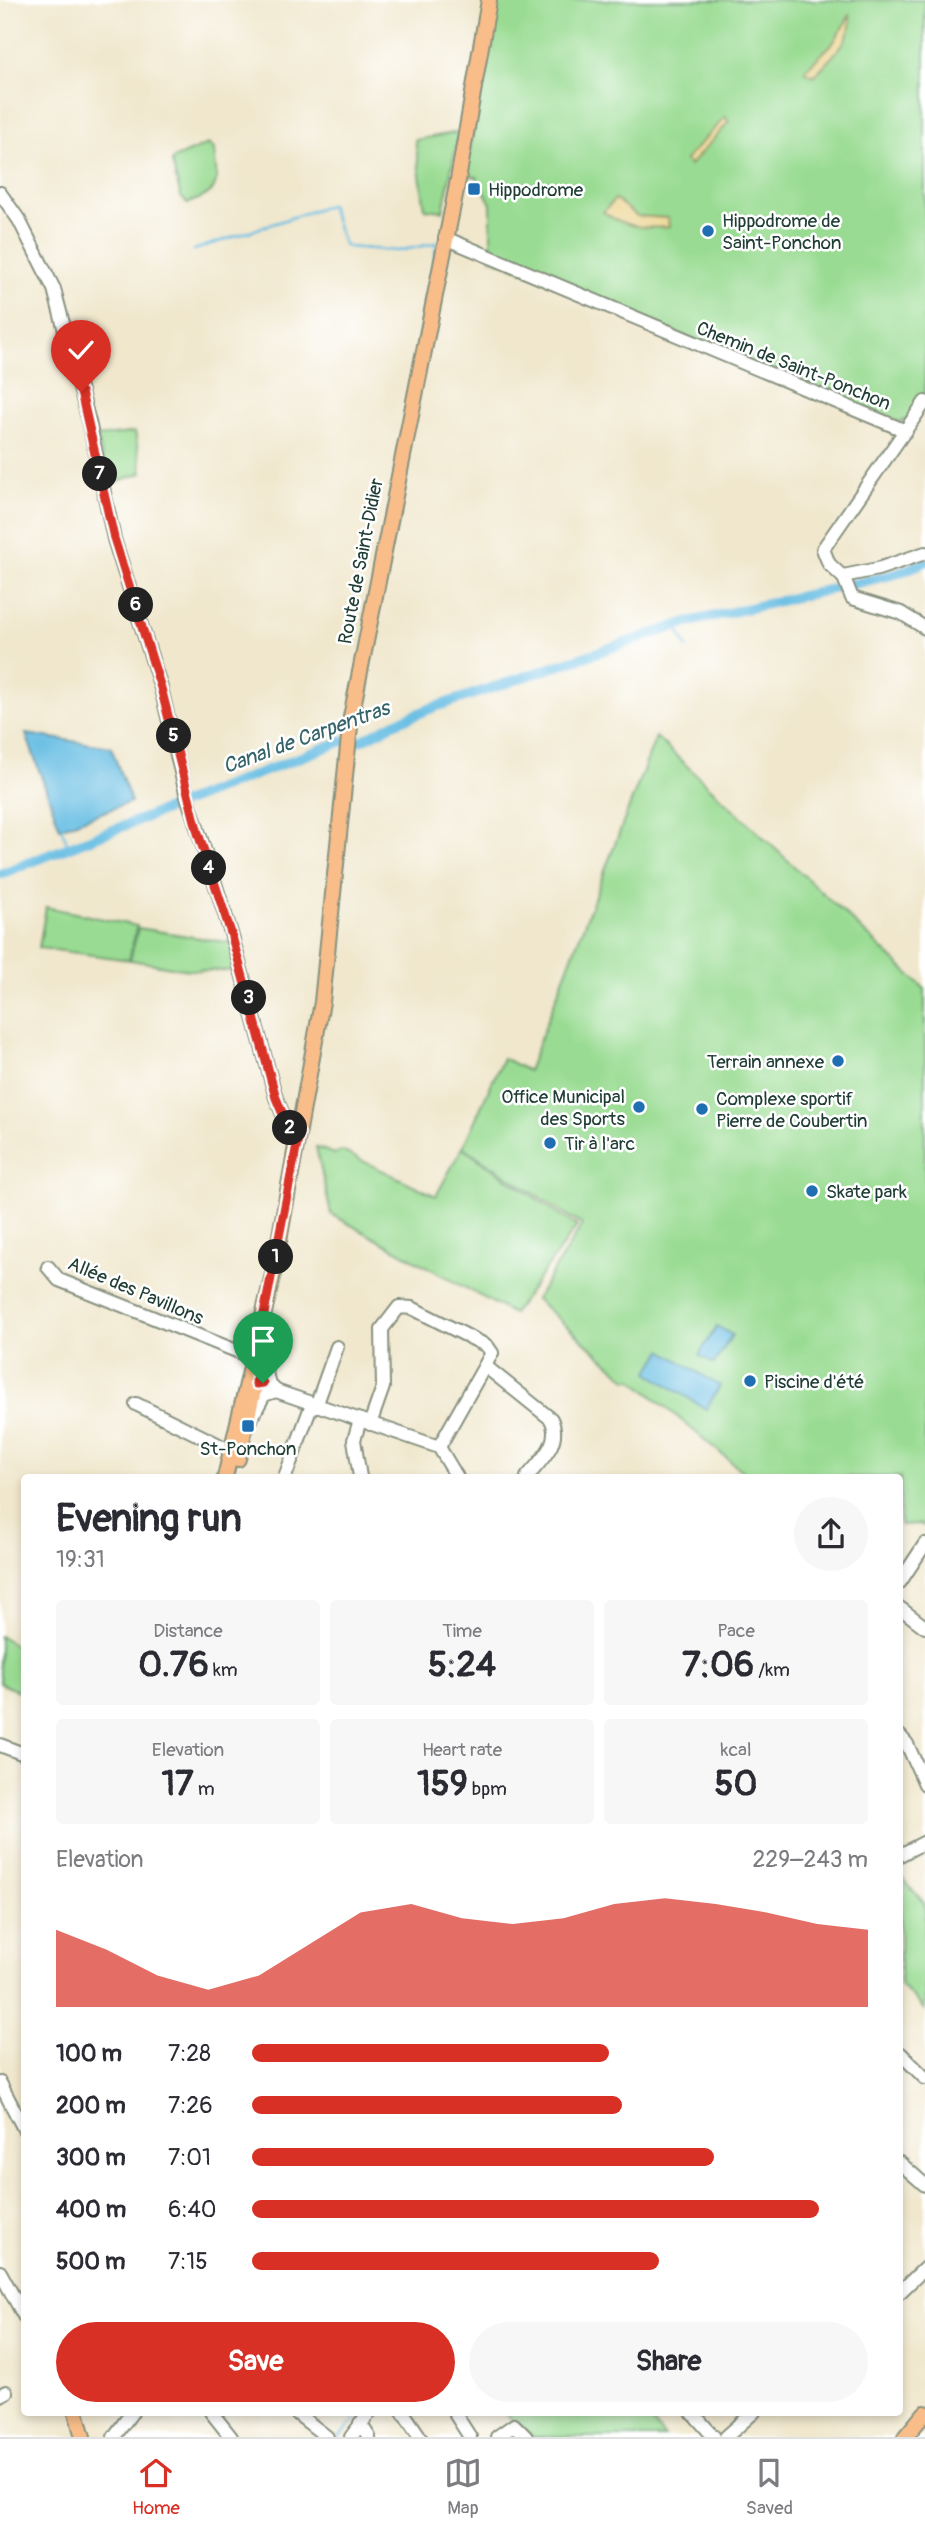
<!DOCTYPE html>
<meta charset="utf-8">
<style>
:root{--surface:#fff;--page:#f7f7f7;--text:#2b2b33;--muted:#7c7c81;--line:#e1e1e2;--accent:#d93025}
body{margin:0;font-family:Pangolin,sans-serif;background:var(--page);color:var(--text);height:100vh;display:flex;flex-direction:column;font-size:26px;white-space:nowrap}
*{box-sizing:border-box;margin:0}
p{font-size:23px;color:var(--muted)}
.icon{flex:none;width:38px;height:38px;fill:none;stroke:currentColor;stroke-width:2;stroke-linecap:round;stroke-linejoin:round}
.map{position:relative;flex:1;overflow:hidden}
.side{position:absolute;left:21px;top:1474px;width:882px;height:942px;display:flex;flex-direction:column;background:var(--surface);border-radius:7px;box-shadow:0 4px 10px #0003}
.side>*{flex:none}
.pin{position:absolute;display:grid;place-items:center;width:60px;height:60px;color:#fff;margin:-72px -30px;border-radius:50% 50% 50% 0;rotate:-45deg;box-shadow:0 0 7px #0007}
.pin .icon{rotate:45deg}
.km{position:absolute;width:35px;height:35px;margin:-18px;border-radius:50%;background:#222;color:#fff;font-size:19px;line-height:35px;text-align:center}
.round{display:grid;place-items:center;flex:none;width:74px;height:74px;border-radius:37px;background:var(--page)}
.head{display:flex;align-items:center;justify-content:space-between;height:119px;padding:0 35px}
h1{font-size:38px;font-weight:700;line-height:52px}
.metrics{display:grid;grid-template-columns:repeat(3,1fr);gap:10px;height:119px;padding:7px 35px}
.metrics div{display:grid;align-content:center;border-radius:7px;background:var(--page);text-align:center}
.metrics b{font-size:35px;font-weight:700}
.metrics small{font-size:19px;font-weight:400}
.metrics p{font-size:19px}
.chart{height:196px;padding:14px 35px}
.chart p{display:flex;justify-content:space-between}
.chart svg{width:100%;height:126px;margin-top:7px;fill:var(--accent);opacity:.7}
.action{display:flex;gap:14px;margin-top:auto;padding:14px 35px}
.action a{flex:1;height:80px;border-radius:42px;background:var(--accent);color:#fff;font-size:28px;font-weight:700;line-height:80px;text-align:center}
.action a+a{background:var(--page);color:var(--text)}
ul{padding:0 35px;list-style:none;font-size:23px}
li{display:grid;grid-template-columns:112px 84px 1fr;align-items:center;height:52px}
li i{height:18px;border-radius:9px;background:var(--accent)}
.tab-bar{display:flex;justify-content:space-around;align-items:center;height:98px;border-top:2px solid var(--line);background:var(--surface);font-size:19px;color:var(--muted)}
.tab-bar a{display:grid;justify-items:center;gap:4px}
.tab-bar .on{color:var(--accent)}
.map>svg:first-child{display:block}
.green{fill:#99db92;stroke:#5c8c63;stroke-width:2}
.sand{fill:#eeda9e;stroke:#868c69;stroke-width:2}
.water{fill:#66bde3;stroke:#427d8c;stroke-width:2}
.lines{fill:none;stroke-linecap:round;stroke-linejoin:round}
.stream{stroke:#66bde3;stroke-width:2.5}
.canal{stroke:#66bde3;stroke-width:10}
.minor-casing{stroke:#889280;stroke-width:16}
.major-casing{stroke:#889280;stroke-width:18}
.minor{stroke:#fff;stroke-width:12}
.major{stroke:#f8bd89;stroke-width:14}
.route-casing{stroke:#fff;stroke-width:14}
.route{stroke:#d93025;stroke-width:9}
.poi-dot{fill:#1f6fb2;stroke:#fff;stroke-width:2.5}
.labels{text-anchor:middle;stroke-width:5;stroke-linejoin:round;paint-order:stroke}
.poi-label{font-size:19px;fill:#1f3d34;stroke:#fff;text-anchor:start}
.street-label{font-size:19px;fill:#1f3d34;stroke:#fff}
.water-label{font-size:21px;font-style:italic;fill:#346369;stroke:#fff}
</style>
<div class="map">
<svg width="925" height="2437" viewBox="0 0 925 2437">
<rect width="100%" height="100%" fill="#fff"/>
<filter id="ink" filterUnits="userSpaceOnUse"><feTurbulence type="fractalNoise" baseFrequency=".0143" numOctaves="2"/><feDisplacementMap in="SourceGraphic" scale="14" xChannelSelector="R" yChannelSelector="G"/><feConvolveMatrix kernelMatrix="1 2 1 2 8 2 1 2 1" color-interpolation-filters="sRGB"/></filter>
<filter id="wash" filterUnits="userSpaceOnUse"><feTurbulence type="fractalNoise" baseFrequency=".00686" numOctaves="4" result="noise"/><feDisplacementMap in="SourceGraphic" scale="28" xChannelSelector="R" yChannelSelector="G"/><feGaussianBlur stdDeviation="1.57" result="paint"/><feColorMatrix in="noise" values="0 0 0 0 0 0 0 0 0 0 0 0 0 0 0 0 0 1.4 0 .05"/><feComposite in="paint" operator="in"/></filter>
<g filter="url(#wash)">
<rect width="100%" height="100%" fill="#f0e7cc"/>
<g class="green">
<path d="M495 0H925V393L912 417 901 422 896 421 491 258V204L477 177 466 175Z"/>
<path d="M459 132 443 211 425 209 415 140Z"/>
<path d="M208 144 214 149C217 182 223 193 187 203L181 197 172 163 173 159Z"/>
<path d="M135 432 142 473 109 484 97 437Z"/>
<path d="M656 737 925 989V1527L919 1524 900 1525V1477H749L631 1378 628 1380 536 1299 582 1225 463 1147 503 1058 528 1071Z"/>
<path d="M46 907 137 926 129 960 39 948Z"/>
<path d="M138 928 231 943 238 971 189 970 130 960Z"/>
<path d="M316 1147 334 1154 342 1151 436 1196 462 1148 577 1226 513 1314 331 1214Z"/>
<path d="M0 1636 24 1650V1694L0 1683Z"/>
<path d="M900 1876 925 1904V2010L900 1985Z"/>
<path d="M504 2412H643L665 2437H533C524 2426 513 2422 504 2412Z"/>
</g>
<g class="sand">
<path d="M850 15C855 39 830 58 814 76L804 71 833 43Z"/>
<path d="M725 117 729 122 690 165 685 160Z"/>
<path d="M615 199 637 216 668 218 669 227C643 229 625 227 603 212Z"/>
</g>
<g class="water">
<path d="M26 734 111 747 131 802 60 828Z"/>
<path d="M717 1326 732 1335 714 1364 699 1355Z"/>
<path d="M662 1350 720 1386 706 1409 648 1373Z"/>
</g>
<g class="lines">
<g class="stream">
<path d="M194 250 330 205 344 245 348 247 398 251 437 243 418 347"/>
<path d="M677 628 687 648"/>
<path d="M62 830 69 847"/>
<path d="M339 2437 362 2412"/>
</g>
<path class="canal" d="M0 874 342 741 363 740 395 723 432 708 685 623 896 574 925 562"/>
</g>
</g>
<g filter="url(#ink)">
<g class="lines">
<defs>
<g id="minor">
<path d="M0 193 19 220 54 289 89 422 114 539 161 688 186 793 231 933 276 1098 287 1124 299 1134"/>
<path d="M445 238 906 431"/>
<path d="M925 402 823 549 829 564 844 578 852 598 901 613 925 628"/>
<path d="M843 576 878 569 925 553"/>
<path d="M48 1267 59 1280 254 1358"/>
<path d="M261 1354 269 1384 276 1391"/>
<path d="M485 1366 551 1419C562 1442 542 1459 527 1477"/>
<path d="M136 1404 239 1455"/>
<path d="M316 1406 337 1347"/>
<path d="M251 1419 264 1395 276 1391 439 1447 457 1477"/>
<path d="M370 1424 383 1387 382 1329 399 1307 412 1308 487 1346 492 1353 439 1447"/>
<path d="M285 1477 312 1404"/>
<path d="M360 1477 354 1440 360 1420"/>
<path d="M900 1582 925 1544"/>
<path d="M900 1608 925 1627"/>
<path d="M900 1736 907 1744 925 1784"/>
<path d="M0 1745 21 1753"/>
<path d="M900 1855 925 1842"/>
<path d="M900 2053 925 2078"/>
<path d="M0 2083 24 2129"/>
<path d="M900 2163 925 2185"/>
<path d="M0 2272 24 2316"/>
<path d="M900 2292 925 2268"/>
<path d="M0 2395 6 2392"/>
<path d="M211 2412 231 2437"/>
<path d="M295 2412 327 2437"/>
<path d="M403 2412 420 2437"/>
<path d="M454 2412 470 2437"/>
<path d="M692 2412 714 2437"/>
<path d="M360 2423 369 2437"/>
<path d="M114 2437 132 2412"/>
<path d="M351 2437 370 2412"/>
<path d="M497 2437 514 2425 526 2437"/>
<path d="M726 2437 754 2412"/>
</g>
<g id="major">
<path d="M238 1459 257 1377"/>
<path d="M225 1477 273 1274 322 1002 351 717 458 180 489 0"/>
<path d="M76 2412 83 2437"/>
<path d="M905 2437 925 2413"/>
</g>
</defs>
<use href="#minor" class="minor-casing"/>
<use href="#major" class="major-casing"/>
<use href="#minor" class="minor"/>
<use href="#major" class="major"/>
</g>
</g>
<g class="lines" filter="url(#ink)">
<defs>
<path id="route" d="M81 392 114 538 161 688 198 833 231 933 276 1098 287 1124 299 1134 262 1324 256 1384 263 1383"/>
</defs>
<use href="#route" class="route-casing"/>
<use href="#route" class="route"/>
</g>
<g class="poi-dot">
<rect x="467" y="182" width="14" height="14" rx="3.5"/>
<circle cx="708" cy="231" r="7"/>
<circle cx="838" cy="1061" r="7"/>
<circle cx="639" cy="1107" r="7"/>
<circle cx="702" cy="1109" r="7"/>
<circle cx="550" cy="1143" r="7"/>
<circle cx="812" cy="1191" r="7"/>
<circle cx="750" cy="1381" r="7"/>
<rect x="241" y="1419" width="14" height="14" rx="3.5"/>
</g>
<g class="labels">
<g class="poi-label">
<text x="488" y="196">Hippodrome</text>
<text x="722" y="227">Hippodrome de<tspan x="722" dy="22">Saint-Ponchon</tspan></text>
<text x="824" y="1068" text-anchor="end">Terrain annexe</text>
<text x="625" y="1103" text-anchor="end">Office Municipal<tspan x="625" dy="22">des Sports</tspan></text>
<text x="716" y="1105">Complexe sportif<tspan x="716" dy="22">Pierre de Coubertin</tspan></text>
<text x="564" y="1150">Tir à l'arc</text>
<text x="826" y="1198">Skate park</text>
<text x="764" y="1388">Piscine d'été</text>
<text x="248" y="1455" text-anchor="middle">St-Ponchon</text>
</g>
<g class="street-label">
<text transform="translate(794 365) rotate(22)" y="7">Chemin de Saint-Ponchon</text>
<text transform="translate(360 561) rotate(-79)" y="7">Route de Saint-Didier</text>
<text transform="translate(136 1290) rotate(23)" y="7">Allée des Pavillons</text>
</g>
<g class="water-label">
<text transform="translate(306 737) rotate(-20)" y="7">Canal de Carpentras</text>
</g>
</g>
</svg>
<div class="pin" style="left:263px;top:1383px;background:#1e9e55"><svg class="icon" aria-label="arrive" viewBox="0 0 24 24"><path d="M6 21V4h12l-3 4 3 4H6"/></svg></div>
<div class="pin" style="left:81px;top:392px;background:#d93025"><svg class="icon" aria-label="check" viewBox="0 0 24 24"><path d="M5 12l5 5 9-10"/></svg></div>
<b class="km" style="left:276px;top:1257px">1</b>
<b class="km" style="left:290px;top:1128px">2</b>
<b class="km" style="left:249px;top:998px">3</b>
<b class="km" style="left:209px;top:868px">4</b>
<b class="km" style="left:174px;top:736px">5</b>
<b class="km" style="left:136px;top:605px">6</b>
<b class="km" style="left:100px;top:474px">7</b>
<section class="side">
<div class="head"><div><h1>Evening run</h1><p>19:31</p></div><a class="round"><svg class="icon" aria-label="share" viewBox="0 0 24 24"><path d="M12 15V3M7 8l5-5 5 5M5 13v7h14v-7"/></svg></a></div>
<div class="metrics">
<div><p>Distance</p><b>0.76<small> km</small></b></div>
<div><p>Time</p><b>5:24</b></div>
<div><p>Pace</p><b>7:06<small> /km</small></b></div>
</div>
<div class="metrics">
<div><p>Elevation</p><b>17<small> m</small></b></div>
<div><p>Heart rate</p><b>159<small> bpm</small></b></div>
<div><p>kcal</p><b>50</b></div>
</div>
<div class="chart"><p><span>Elevation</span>229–243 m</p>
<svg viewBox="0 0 160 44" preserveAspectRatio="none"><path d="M0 44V17L10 24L20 33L30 38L40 33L50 22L60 11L70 8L80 13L90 15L100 13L110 8L120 6L130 8L140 11L150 15L160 17V44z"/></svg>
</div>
<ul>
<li><b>100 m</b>7:28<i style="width:58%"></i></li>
<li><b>200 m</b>7:26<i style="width:60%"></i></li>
<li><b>300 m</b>7:01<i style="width:75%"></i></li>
<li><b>400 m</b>6:40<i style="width:92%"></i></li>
<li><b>500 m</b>7:15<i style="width:66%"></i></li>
</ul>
<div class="action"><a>Save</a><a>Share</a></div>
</section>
</div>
<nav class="tab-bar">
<a class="on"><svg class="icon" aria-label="home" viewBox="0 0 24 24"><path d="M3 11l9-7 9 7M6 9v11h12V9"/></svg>Home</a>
<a><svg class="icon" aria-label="map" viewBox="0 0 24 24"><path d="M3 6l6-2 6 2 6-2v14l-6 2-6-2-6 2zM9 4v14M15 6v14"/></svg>Map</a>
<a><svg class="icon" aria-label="saved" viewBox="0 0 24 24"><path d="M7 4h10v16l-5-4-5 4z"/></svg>Saved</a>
</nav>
